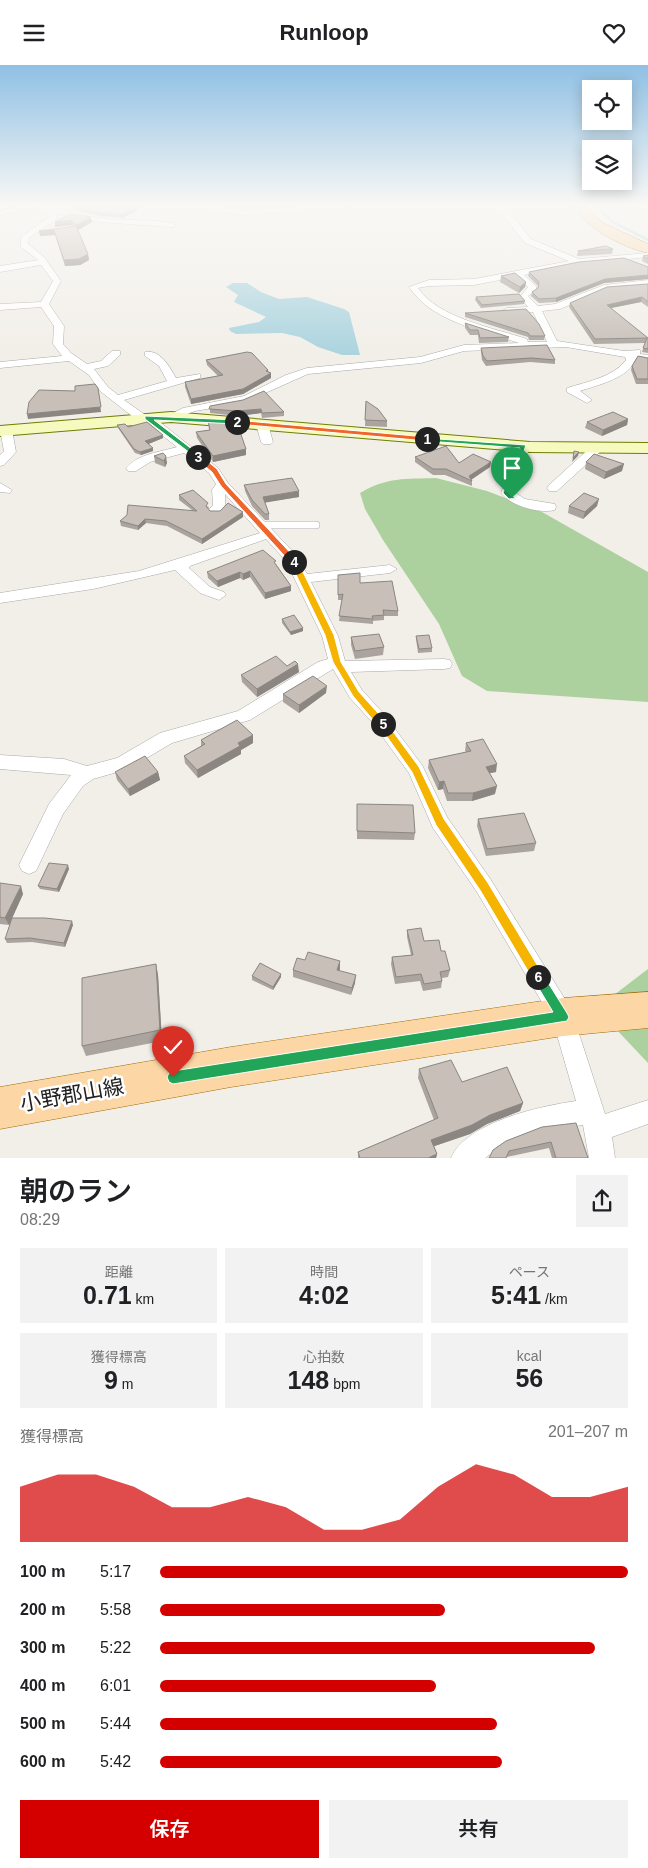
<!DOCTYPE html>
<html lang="ja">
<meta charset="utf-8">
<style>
:root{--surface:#fff;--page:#f2f2f2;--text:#202124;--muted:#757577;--accent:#d40000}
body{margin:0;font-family:Arial,"Noto Sans JP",sans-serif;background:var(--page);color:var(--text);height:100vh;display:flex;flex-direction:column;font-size:19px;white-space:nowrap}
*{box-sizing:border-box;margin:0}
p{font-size:16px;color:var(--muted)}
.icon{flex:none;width:28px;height:28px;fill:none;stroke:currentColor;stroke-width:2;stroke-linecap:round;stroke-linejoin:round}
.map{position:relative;height:1093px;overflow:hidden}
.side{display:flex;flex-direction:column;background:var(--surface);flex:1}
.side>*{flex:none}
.controls{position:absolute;left:582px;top:15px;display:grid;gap:10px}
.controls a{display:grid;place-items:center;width:50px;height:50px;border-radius:0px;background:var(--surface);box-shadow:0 2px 12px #0003;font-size:25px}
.pin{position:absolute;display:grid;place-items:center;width:42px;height:42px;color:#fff;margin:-51px -21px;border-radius:50% 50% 50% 0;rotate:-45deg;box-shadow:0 0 5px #0007}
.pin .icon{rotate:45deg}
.km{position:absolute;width:25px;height:25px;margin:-12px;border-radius:50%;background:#222;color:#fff;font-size:14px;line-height:25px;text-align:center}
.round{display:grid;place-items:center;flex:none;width:52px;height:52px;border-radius:0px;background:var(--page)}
.headline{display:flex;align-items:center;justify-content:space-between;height:85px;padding:0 20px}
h1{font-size:28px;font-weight:600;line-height:38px}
.figures{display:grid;grid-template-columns:repeat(3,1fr);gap:8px;height:85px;padding:5px 20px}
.figures div{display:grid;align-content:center;border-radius:0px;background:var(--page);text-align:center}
.figures b{font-size:25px;font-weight:600}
.figures small{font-size:14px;font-weight:400}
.figures p{font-size:14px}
.chart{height:140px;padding:10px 20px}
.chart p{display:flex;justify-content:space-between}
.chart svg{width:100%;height:90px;margin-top:5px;fill:var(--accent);opacity:.7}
.primary-button{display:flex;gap:10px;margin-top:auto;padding:10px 20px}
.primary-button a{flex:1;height:58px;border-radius:0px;background:var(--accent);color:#fff;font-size:20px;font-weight:600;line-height:58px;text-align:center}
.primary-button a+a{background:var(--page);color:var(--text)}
ul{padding:0 20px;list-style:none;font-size:16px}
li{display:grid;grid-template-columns:80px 60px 1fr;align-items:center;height:38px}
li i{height:12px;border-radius:6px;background:var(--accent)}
header{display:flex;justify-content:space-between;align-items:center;height:65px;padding:0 20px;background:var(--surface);font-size:22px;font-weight:600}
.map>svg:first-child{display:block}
.forest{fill:#add19e}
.water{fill:#aad3df}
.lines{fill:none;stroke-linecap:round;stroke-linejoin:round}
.stream{stroke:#aad3df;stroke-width:2.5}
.lane-casing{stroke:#a9a9a9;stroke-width:8}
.street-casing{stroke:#a9a9a9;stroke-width:1}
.secondary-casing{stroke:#707d05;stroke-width:2}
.primary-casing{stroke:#a06b00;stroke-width:1}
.lane{stroke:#fff;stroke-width:7}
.street{fill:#fff;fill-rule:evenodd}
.secondary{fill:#f7fabf;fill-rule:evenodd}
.primary{fill:#fcd6a4;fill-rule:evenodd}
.wall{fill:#aba49e}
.shaded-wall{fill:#8b8681}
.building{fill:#c7bfb8;stroke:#8b8681}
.split-1{fill:#22a559;stroke:#fff}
.split-2{fill:#f0652b;stroke:#fff}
.split-3{fill:#22a559;stroke:#fff}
.split-4{fill:#f0652b;stroke:#fff}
.split-5{fill:#f5b400;stroke:#fff}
.split-6{fill:#f5b400;stroke:#fff}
.split-7{fill:#22a559;stroke:#fff}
.labels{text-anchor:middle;stroke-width:5;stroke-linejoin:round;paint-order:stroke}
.near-street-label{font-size:21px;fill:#222;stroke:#fff}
</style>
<header><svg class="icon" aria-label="menu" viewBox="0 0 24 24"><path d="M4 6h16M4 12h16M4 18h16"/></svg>Runloop<svg class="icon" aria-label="heart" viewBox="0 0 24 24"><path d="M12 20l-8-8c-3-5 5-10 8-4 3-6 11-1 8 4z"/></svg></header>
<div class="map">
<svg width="648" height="1093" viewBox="0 0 648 1093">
<rect width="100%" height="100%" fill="#f2efe9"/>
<g class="forest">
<path d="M436 413 487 426 542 447 648 507V637L487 626 462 611 439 559 383 475 365 444 360 428C387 412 405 414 436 413Z"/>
<path d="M648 904V998L614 962 610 933Z"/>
</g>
<path class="water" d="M233 218H247L261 227 279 234 307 232 344 244 349 247 360 290H342L318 282 300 272 282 268 236 269 230 266 229 263 259 257 266 252 234 237 238 230 226 222Z"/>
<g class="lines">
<path class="stream" d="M594 139 613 157 648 175"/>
<defs>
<path id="lane" d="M261 460H316"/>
<g id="street">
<path d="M31 139C52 139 77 150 100 153 124 156 149 154 174 158V162H171L100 157 55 148 57 154 29 173 28 179 44 192 61 216 49 239 64 261 63 279 71 288 87 299 101 296 112 286H120V290L108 301 94 304 108 322 118 330 167 316 159 301 145 291V287C160 284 170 302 176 313L200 309V313L124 335 144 349 151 350 218 403 228 418 297 491 307 509 390 500 397 504 390 508 311 517 338 571 345 596 444 594 450 595 452 599 450 603 444 604 351 607 362 625 383 648 422 700 447 752 491 815 571 944 605 1049 648 1035V1059L612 1072 615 1093H589L583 1060 539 1066 503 1080 485 1093H451C466 1057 541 1041 576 1036L553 956 477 827 433 763 409 708 371 656 350 633 333 604 250 655 172 678 128 704 93 714 83 721 63 749 36 806 29 809 22 806 19 800 49 739 71 710 0 704V690L64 694 87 701 117 693 160 668 238 646 318 597 328 594 322 571 286 496 266 474 190 501 189 503 210 522 224 527 226 530 219 535 200 528 175 505 93 524 0 538V528L139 506 260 468 225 429V440L220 449H210L208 446 213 440 212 425 216 419 209 408 184 388 150 397 136 406H128L126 403C138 389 160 387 177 382L144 356 137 355 100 326 89 310 69 296 0 303V297L62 291 53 279 54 261 41 242 0 245V239L41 237 53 216 41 200 0 207V201L38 195 21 182V172L50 151 40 141 0 150V146Z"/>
<path d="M114 139H129L145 143 141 145Z"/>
<path d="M198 139 247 146 337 139H366L362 141 247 150 204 145Z"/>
<path d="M491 139H498L511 149 531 174 579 194 648 188V192L578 199 524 210 536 221V226L528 231 538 241 555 239 604 220 648 215V221L606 225 560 244 542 246 557 276 624 286 640 285V289L648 290V296L636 294C629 313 598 320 580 326L592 335 587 338 567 327V323C586 317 614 312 626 295L625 292 566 282 464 286 421 298 308 309 243 338 195 346 171 355 165 352 183 343 244 331 286 310 307 303 420 292 464 280 519 278C481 265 432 257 409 222L429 215 474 214 569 196 525 178 505 153ZM515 212 528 222 520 232 528 242 507 243 502 246 507 249 533 247 547 277H528L527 274C494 263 438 253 418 223L429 221 474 220Z"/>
<path d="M262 356 268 359 273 377 271 379H263L261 377 256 359Z"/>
<path d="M6 362 12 365 16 387 4 400 0 401V390L4 386 0 365Z"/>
<path d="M524 377 530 381 514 427 525 434 555 439 556 442 555 445C539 449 511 441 501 428L518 381Z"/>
<path d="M597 379 603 383 601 386 557 426H549L547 423 549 420 593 380Z"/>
<path d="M0 418 12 425 10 428 0 427Z"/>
</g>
<path id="secondary" d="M171 347 530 377 648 378V388L530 387 171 357 0 371V361Z"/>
<g id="primary">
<path d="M571 139H583L603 158 648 179V188C619 181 588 164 571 139Z"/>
<path d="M648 927V963L563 971 231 1022 0 1064V1022L231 982 563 933Z"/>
</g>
</defs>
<use href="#lane" class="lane-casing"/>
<use href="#street" class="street-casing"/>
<use href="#secondary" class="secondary-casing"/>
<use href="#primary" class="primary-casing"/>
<use href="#lane" class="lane"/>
<use href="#street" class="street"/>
<use href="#secondary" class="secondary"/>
<use href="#primary" class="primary"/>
</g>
<g class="wall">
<path d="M210 139H336L249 144Z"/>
<path d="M73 142 137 146 122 153 100 151 74 145Z"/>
<path d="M71 149 92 157 78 165 88 189 89 195 80 200 65 201 55 170 40 171 73 161 72 160 55 162V157Z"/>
<path d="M613 184 612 189 577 191 578 186Z"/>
<path d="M648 190V199L642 196 643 191Z"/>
<path d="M648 202V214L604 218 556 237 539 238 531 231 532 227 538 223V221L528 211 529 207Z"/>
<path d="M501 211 526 217 525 222 519 228 500 217Z"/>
<path d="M648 219V242L641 237 611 243 648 273V272V288L642 287 645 278 594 279 569 242 570 238Z"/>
<path d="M476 232 525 236 524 239 481 243 475 235Z"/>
<path d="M465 248 545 271 544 275H529L528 272 465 252Z"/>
<path d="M465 258 509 272 508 277 479 278 478 270H470L465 263Z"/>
<path d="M481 283 555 295V299L530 297 486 301 482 295 481 287Z"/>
<path d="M648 293V319H636L631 305 632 301Z"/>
<path d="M206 295 269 307 271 313 243 329 191 339 185 322V317L218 311 207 300Z"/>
<path d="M366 336 387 356V362L365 361Z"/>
<path d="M210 341 284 347V351L262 353 261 348 237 351 210 348Z"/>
<path d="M628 354 627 360 602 371 585 363 587 357Z"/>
<path d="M208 356 246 384V390L213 397 197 373 196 367 209 365Z"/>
<path d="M117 360 128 362 163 370V373L148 379 153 383V386L141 390 135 388 118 363Z"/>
<path d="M163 388 167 398 165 402 155 398 154 391Z"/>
<path d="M415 392 459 398 491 397 490 402 471 414 472 416V421L445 410H433L415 397Z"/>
<path d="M586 397 622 406 604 414 585 404Z"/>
<path d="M244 420 299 432 265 437 269 449V455H265L252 441 245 426Z"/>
<path d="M179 430 209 442 208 444 210 446 243 452 202 479 167 461 146 458 138 465 121 461 120 456 192 445 179 435Z"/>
<path d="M569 441H597L583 454 568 448Z"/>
<path d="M276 499 291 521V526L265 534 250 512 243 515 240 513 218 522 208 513 207 507Z"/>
<path d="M338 510 360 518 398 546V551H384V555L373 556V559L339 556 342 535H338Z"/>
<path d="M282 554 303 563V566L291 570 282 558Z"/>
<path d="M416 571 432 583V587L418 588 416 574Z"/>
<path d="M351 572 384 582 383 590 355 594 351 580Z"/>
<path d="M287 601 299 607 257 632 242 617 241 610Z"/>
<path d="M326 628 299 648 283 637V629Z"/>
<path d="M201 675 253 678 241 685V689L198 713 185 698 184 691 201 681Z"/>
<path d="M466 678 496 707 490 708 495 729 472 736H447L443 724 438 725 428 703 429 695 466 687 465 686Z"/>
<path d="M115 707H158L160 715 130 731 117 715Z"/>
<path d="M357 739 415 768 414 775 357 774Z"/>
<path d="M478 754 536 778 534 786 486 791 477 761Z"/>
<path d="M69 804 59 827 40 824 38 821Z"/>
<path d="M0 818 23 829 9 860 0 859Z"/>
<path d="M73 860 65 882 32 877 7 878 5 874Z"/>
<path d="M407 865 441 886 450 905 448 912 442 913V916L441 923 423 926 420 916 395 919 391 899 392 892 411 890 407 872Z"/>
<path d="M305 895 340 896 339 906 355 918 351 930 293 912V905Z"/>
<path d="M156 899 158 910 162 976 86 991 82 981Z"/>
<path d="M281 909V912L273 925 252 915V911Z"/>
<path d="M419 1004 462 1017 523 1038 520 1046 487 1059 470 1069 434 1081 437 1089 436 1093H358V1087L434 1055 418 1013Z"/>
<path d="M542 1062 588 1093H552L549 1083 507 1092 489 1093Z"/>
</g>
<g class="shaded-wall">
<path d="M137 143V146L122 153 121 149Z"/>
<path d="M91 152 92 157 78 165 77 160Z"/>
<path d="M71 155 72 160 55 162V157Z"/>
<path d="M54 165 55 170 40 171 39 166Z"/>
<path d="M88 189 89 195 80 200 65 201 64 195Z"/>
<path d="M648 210V214L604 218 556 237V233L605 214Z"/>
<path d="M526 217 525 222 519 228 520 222Z"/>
<path d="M642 232 641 237 606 244 607 240Z"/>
<path d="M268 305 269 309 271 308V313L243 329 191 339V334Z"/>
<path d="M98 323 101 347 28 354 27 349Z"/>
<path d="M261 344V348L237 351V346Z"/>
<path d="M628 354 627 360 602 371 603 365Z"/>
<path d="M163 370V373L146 380 145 376Z"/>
<path d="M153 383V386L141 390 140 387Z"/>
<path d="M246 384V390L213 397V391Z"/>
<path d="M579 387 578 391 572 397 573 393Z"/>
<path d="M166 391 167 398 165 402 164 396Z"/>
<path d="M491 397 490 402 471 415 469 411Z"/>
<path d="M624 399 622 406 604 414 606 407Z"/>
<path d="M299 426V432L263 438V432Z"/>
<path d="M599 434 597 441 583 454 585 447Z"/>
<path d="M243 447V452L202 479V474Z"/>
<path d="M145 454 146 458 138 465V461Z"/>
<path d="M250 506V512L243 515V509Z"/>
<path d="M240 507V513L218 522 217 516Z"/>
<path d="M291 521V526L265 534V528Z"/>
<path d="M303 563V566L291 570 290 567Z"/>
<path d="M298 599 299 607 257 632V624Z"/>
<path d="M327 621 326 628 299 648V640Z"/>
<path d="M253 670V678L241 685V689L198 713 197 705 238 678Z"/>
<path d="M497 699 496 707 485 709 486 702Z"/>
<path d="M158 707 160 715 130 731 128 724Z"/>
<path d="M444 716 443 724 438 725 439 717Z"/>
<path d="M497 721 495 729 472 736 473 728Z"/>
<path d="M68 800 69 804 59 827 57 824Z"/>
<path d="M21 821 23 829 9 860 5 853Z"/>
<path d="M72 856 73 860 65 882 64 878Z"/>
<path d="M340 896V904L337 912V905Z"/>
<path d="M156 899 158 910 162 976 160 965Z"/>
<path d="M281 909V912L273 925V922Z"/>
<path d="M356 910 355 918 351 930 352 923Z"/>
<path d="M523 1038 520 1046 487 1059 470 1069 429 1083 431 1075 490 1050Z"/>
<path d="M437 1089 436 1093H428Z"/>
</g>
<g class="building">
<path d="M91 139H119L137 143 121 149 100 148 73 142Z"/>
<path d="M230 139H291L248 141Z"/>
<path d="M71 149 91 152 77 160 71 155 55 157Z"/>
<path d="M76 161 88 189 79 194 64 195 54 165 39 166Z"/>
<path d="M606 181 613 184 578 186Z"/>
<path d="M648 190V194L643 191Z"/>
<path d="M624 193 648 202V210L605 214 556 233 539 234 532 227 538 223 539 217 529 207 579 197Z"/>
<path d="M515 208 526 217 520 222 501 211Z"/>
<path d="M648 219V237L642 232 607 240 648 273V272V284L643 283 647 273 595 274 570 238 607 222Z"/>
<path d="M519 229 525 236 482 240 476 232Z"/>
<path d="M526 244 539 259 545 271H530L528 268 465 248Z"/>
<path d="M465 258 509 272 480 273 478 265H470Z"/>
<path d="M547 280 555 295 531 293 487 296 483 291 481 283Z"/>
<path d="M247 287 252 288 268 305 266 306 271 308 243 324 191 334 185 317 223 310 206 295Z"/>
<path d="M638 291 648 293V314H637L632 301Z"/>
<path d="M95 319 98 323 101 342 27 349 29 337 39 325 75 326V321Z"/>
<path d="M264 326 284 347 262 348 261 344 237 346 209 344 210 341 243 335Z"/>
<path d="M366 336 378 344 387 356 365 355Z"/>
<path d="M613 347 628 354 603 365 587 357Z"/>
<path d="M208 356 237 358 246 384 213 391 196 367 210 365Z"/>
<path d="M147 357 163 370 145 376 153 383 140 387 134 384 117 360 125 359 128 362Z"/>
<path d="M446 381 459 398 473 389 491 397 469 411 472 416 446 404H433L415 392Z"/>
<path d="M574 386 579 387 573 393Z"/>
<path d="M163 388 166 391 164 396 154 391Z"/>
<path d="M594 389 624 399 606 407 586 397Z"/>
<path d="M292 413 299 426 263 432 269 449H265L252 435 244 420Z"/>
<path d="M193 425 208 438 206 441 210 446H220L228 438 243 447 202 474 166 456 145 454 138 461 120 456 127 450 128 440 197 446 179 430Z"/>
<path d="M584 428 599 434 585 447 569 441Z"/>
<path d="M263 485 276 496 274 497 291 521 265 528 250 506 243 509 240 507 217 516 207 507Z"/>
<path d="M360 508V518L392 516 398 546 383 545 384 550 372 551 373 554 339 551 343 529 338 530V510Z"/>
<path d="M294 550 303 563 290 567 282 554Z"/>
<path d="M379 569 384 582 355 586 351 572Z"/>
<path d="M429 570 432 583 419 584 416 571Z"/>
<path d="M276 591 287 601 295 596 298 599 257 624 241 610Z"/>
<path d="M313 611 327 621 299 640 283 629Z"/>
<path d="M237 655 253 670 238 678 240 681 197 705 184 691 205 679 201 675Z"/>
<path d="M483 674 497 699 486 702 497 721 473 728H448L444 716 439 717 429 695 471 686 466 678Z"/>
<path d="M145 691 158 707 128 724 115 707Z"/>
<path d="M357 739 413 740 415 768 357 766Z"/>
<path d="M524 748 536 778 487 784 478 754Z"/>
<path d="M49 798 68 800 57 824 38 821Z"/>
<path d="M0 818 21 821 5 853 0 852Z"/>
<path d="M12 853H45L72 856 64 878 30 873 5 874Z"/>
<path d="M421 863 424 876 439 875 441 886H445L450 905 440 907 442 916 424 919 421 909 396 912 392 892 413 890 407 865Z"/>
<path d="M308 887 340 896 337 905 356 910 352 923 293 905 297 893 305 895Z"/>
<path d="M260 898 281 909 273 922 252 911Z"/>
<path d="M156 899 160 965 82 981V913Z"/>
<path d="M451 995 462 1017 507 1002 523 1038 490 1050 472 1060 431 1075 437 1089 428 1093H360L358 1087 438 1053 419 1004Z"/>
<path d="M576 1058 588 1093H556L551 1077 509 1086 506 1093H489L493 1085 506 1076 542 1062Z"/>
</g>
<linearGradient id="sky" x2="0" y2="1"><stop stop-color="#8fc0e4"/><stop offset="0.48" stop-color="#f9f8f5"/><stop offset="1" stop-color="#f9f8f5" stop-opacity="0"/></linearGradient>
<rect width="648" height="292" fill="url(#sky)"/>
<path class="split-1" d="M424 373 526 380 510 428 515 433 509 434 503 428 520 383 427 376Z"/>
<path class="split-2" d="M235 355 427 372 430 374 427 376 237 359Z"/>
<path class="split-3" d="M145 351 237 355 240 357 237 359 154 355 201 391 198 394 145 354Z"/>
<path class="split-4" d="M196 391H201L217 404 226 419 297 495V498H291L221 421 212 407 196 394Z"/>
<path class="split-5" d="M294 495 298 497 334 570 341 597 359 627 386 657V662H379L353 631 333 597 325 570 290 497Z"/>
<path class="split-6" d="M383 656 386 657 419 702 444 754 488 818 542 908 544 912 542 916H534L480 825 436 760 412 707 378 659Z"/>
<path class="split-7" d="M538 906 542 908 567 948 569 952 567 956 173 1019 169 1017 167 1012 169 1008 173 1006 553 947 532 912Z"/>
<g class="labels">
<g class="near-street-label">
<text transform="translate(72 1030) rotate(-10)" y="7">小野郡山線</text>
</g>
</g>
</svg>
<div class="controls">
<a><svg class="icon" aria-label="locate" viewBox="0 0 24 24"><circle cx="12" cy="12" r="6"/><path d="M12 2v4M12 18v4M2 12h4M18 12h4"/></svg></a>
<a><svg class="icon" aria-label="layers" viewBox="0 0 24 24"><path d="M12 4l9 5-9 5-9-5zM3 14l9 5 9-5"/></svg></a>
</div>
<div class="pin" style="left:512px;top:433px;background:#1e9e55"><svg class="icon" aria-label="arrive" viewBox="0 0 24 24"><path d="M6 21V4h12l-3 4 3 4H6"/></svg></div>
<div class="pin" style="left:173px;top:1012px;background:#d93025"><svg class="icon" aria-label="check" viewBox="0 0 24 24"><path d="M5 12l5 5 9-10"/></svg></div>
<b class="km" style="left:427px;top:374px">1</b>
<b class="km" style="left:237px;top:357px">2</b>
<b class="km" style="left:198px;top:392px">3</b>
<b class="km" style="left:294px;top:497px">4</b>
<b class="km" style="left:383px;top:659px">5</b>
<b class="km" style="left:538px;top:912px">6</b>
</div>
<section class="side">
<div class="headline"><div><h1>朝のラン</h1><p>08:29</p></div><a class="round"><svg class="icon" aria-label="share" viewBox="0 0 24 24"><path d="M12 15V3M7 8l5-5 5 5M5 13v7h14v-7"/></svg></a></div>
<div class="figures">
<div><p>距離</p><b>0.71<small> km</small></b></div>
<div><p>時間</p><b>4:02</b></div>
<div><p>ペース</p><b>5:41<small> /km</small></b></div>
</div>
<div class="figures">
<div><p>獲得標高</p><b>9<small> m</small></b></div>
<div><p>心拍数</p><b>148<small> bpm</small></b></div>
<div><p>kcal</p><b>56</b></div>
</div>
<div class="chart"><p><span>獲得標高</span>201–207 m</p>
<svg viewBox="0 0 160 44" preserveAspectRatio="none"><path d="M0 44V17L10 11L20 11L30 17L40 27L50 27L60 22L70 27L80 38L90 38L100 33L110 17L120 6L130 11L140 22L150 22L160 17V44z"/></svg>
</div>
<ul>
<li><b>100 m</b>5:17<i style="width:100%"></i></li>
<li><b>200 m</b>5:58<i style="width:61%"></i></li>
<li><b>300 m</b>5:22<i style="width:93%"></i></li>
<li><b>400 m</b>6:01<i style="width:59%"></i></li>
<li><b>500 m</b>5:44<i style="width:72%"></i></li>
<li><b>600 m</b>5:42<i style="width:73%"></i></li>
</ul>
<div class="primary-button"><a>保存</a><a>共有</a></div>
</section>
